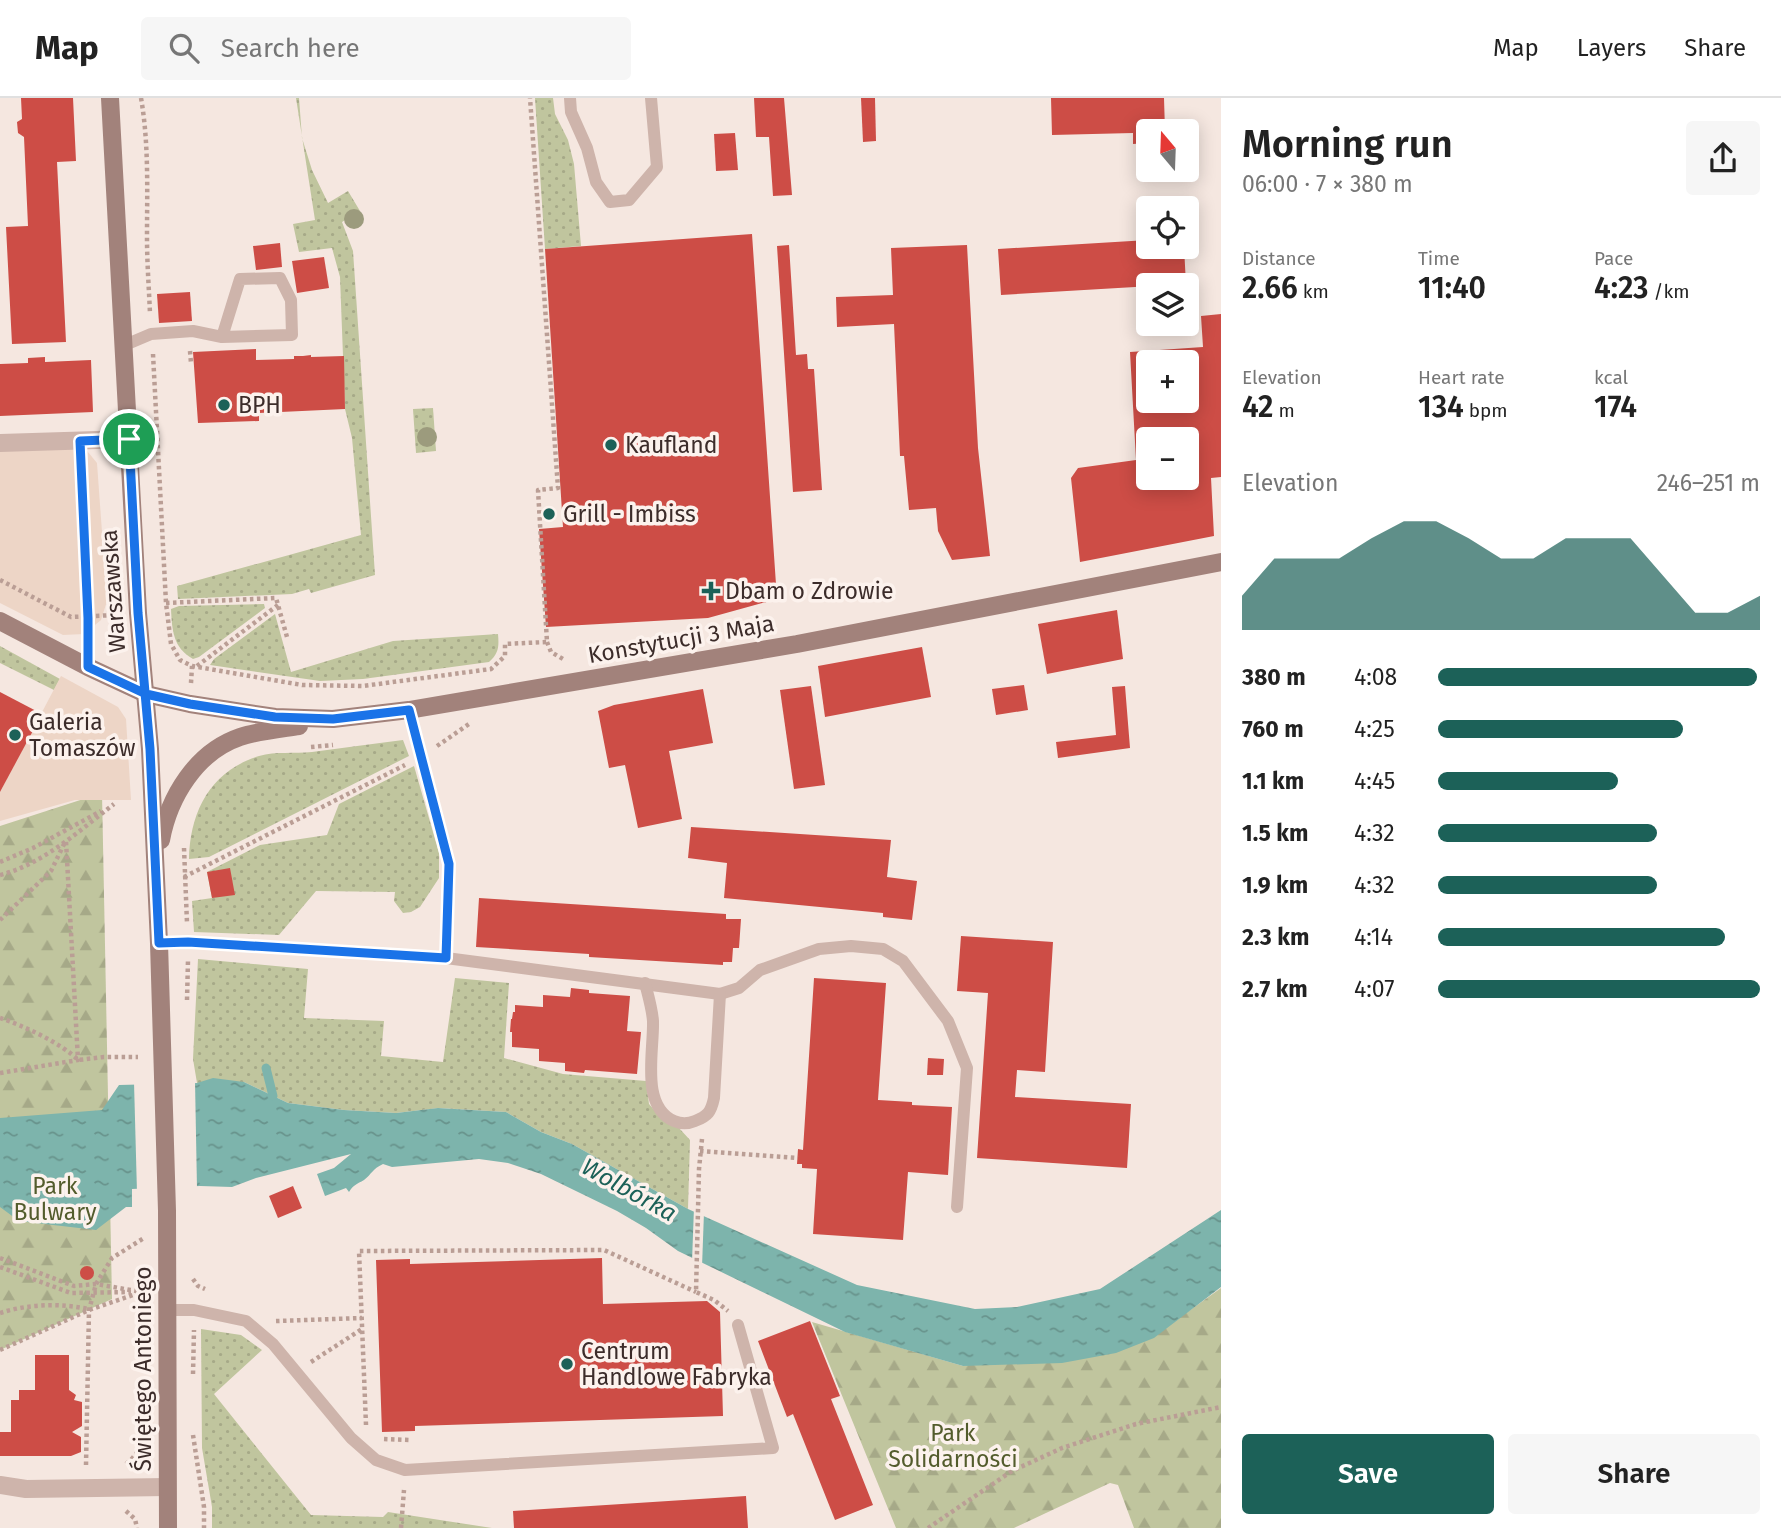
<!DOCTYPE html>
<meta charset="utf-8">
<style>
:root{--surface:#fff;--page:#f6f6f6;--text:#222;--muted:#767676;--line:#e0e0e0;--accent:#1c6158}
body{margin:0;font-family:"Fira Sans",sans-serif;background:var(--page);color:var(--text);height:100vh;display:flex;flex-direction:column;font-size:26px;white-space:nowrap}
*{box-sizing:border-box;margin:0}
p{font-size:23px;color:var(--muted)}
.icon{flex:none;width:38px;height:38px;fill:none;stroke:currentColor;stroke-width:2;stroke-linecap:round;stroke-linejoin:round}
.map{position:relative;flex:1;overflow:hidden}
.panel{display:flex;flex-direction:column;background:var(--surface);width:560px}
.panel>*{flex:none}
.needle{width:46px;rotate:341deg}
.fabs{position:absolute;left:1136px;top:21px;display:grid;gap:14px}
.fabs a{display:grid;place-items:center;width:63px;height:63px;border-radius:7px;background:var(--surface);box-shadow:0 4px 18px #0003;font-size:35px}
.pin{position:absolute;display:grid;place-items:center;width:60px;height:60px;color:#fff;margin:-30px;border:4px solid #fff;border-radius:50%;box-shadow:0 2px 7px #0007}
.round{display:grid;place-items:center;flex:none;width:74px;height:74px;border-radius:7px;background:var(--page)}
.head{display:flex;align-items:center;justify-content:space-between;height:119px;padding:0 21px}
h1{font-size:38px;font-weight:600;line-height:52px}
.stats{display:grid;grid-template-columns:repeat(3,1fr);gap:10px;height:119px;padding:7px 21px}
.stats div{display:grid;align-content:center}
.stats b{font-size:30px;font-weight:600}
.stats small{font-size:19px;font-weight:400}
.stats p{font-size:19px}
.chart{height:196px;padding:14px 21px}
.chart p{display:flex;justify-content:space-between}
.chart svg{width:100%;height:126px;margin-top:7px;fill:var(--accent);opacity:.7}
.primary-button{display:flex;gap:14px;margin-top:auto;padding:14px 21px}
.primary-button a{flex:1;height:80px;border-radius:7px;background:var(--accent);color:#fff;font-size:28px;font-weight:600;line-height:80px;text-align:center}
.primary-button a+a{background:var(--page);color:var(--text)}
ul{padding:0 21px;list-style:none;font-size:23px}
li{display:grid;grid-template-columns:112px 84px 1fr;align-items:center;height:52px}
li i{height:18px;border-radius:9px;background:var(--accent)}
header{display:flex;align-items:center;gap:42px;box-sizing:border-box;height:98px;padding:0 35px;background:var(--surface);border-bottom:2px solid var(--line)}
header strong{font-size:33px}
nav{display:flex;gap:38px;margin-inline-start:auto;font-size:24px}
.search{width:490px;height:63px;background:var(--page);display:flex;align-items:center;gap:18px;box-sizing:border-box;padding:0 24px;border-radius:7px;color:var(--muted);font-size:26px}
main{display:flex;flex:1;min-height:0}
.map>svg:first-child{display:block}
.grass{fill:url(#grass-dots)}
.forest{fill:url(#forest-firs)}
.plaza{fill:#edd5c6}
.water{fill:url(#water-ripples)}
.pier{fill:#f5e7e0}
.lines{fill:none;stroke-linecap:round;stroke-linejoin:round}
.stream{stroke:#7db4ac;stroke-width:9}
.building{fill:#cd4d46;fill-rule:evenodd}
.path{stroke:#ba9e95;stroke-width:4.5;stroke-dasharray:3.5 3.5;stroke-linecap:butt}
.lane{stroke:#ceb4ab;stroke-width:12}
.street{stroke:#ceb4ab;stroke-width:18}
.secondary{stroke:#a2827b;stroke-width:18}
.tree{fill:#9c9b7d}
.route-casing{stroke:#fff;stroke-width:14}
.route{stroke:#1a73e8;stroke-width:9}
.poi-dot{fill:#1c6158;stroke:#fcf2ed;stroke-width:2.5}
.labels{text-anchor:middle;stroke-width:7;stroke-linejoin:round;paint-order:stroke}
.poi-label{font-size:23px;fill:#3c2c2a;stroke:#fcf2ed;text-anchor:start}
.street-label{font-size:23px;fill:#3c2c2a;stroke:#fcf2ed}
.park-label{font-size:23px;fill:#535c2c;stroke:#fcf2ed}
.water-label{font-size:24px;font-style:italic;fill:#1c6158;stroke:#fcf2ed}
</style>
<header>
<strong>Map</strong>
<div class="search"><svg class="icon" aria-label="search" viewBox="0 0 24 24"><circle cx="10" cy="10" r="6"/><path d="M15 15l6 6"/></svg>Search here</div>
<nav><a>Map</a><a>Layers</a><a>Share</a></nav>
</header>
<main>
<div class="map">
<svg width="1221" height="1430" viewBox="0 0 1221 1430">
<defs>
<pattern id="grass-dots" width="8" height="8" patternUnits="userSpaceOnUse" patternTransform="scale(1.75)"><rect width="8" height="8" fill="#c0c59e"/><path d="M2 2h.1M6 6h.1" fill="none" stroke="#a6a988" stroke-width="1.8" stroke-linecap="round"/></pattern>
<pattern id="forest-firs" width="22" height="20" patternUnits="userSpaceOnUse" patternTransform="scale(1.75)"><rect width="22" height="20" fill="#c0c59e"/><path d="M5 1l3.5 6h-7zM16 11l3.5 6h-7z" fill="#a6a988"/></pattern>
<pattern id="water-ripples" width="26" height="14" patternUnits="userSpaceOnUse" patternTransform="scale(1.75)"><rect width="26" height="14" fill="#7db4ac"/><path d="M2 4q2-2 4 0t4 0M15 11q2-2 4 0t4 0" fill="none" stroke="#68938c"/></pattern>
</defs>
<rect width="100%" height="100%" fill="#f5e7e0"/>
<g class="grass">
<path d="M296 0H299L302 40 312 72 328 105 348 93 360 113 342 124 353 153 375 477 311 495 309 491 292 496 178 501 177 488 361 437 352 340 345 311 340 179 332 150 299 154 293 126 315 122Z"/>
<path d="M535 0H553L555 16 568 42 574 66 581 148 545 151Z"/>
<path d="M433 310 436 353 416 355 413 311Z"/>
<path d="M264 506 265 510 199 559 193 561C173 550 172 532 171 511L179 508Z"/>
<path d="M275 516 291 574 393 543 498 536C499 548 499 555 489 564L363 581 320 583 210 567 214 561Z"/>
<path d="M0 548 60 581 54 592 0 565Z"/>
<path d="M403 642 409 658 209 759 189 761C190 714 210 673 259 658 276 653 294 656 312 654 342 650 372 646 403 642Z"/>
<path d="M414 668 439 755V780L420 809 411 814 403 815 394 803 395 794 316 793 279 837 194 834 192 803 212 800 207 774 260 747 327 737 339 706Z"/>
<path d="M198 861 308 871 304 920 384 923 381 958 443 964 455 880 509 885 504 960 563 976 646 983 649 1006 661 1020 679 1030 690 1042 688 1111 572 1046 541 1034 506 1014 439 1010 396 1015 344 1012 288 1005 244 984 197 985 193 961Z"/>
<path d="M201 1231 241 1237 262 1252 214 1296 311 1417 383 1419 388 1414 492 1430H212V1409L202 1350Z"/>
</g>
<g class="forest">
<path d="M102 695 112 1201 0 1252V728Z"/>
<path d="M1221 1190V1430H1134L1118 1387 1110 1385 1014 1430H896L812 1224 963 1268 1189 1213Z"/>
</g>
<g class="plaza">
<path d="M83 348 97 365 107 503 101 522 84 536 63 537 0 505V351Z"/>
<path d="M61 578 118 609 126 621 131 702H75L0 723V694Z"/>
</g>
<path class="water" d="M213 980 244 984 288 1005 344 1012 396 1015 438 1010 506 1014 541 1034 572 1046 688 1111 857 1187 975 1211 1017 1209 1100 1191 1221 1112V1189L1154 1240 1116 1255 1062 1265 963 1268 845 1234 678 1153 646 1130 617 1113 541 1076 508 1065 479 1061 392 1069 383 1066C372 1071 372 1076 364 1082 357 1086 353 1087 349 1094L346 1090 325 1098 317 1076 334 1070 351 1056 256 1080 232 1089 200 1088 132 1091V1109H126L96 1132 19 1123 0 1109V1020L102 1012 119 987 197 985Z"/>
<g class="pier">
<path d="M195 983 197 1091 137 1095 134 984Z"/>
<path d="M694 1109 704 1114 702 1169 692 1164Z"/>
</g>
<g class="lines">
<path class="stream" d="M266 970 273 998"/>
</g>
<g class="building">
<path d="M21 0H73L76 63 57 64 66 244 12 246 6 129 28 128 24 39 18 35 17 24 22 21Z"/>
<path d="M754 0H784L792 97 773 98 769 39H756Z"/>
<path d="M861 0H875L876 43 863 44Z"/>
<path d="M1051 0H1164L1165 33H1148V45L1133 46V35L1052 37Z"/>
<path d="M735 35 738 72 716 73 714 36Z"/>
<path d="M752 136 777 501 708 520 546 529 539 431 563 429 545 151Z"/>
<path d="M1148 142V149H1184L1186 186 1001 197 998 151Z"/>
<path d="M280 145 282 169 256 172 253 148Z"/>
<path d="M789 147 796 257 807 256 808 271H814L822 392 793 394 777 148Z"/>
<path d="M967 147 978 350 990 458 952 462 938 433 936 410 909 412 904 358H900L894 226 837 229 836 199 893 197 891 150Z"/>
<path d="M324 159 329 190 297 195 292 163Z"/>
<path d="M190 194 192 223 159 225 157 196Z"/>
<path d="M1221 216V379L1211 380 1214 438 1080 464 1071 380 1078 370 1136 362 1130 254 1203 249 1201 218ZM1148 264H1186V303H1148ZM1148 341H1186V380H1148Z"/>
<path d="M256 251V262L294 261V258H303L311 257V259L344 258 345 311 259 315V323L198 325 193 254Z"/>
<path d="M45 259V264L91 262 93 314 0 318V266L28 265V260Z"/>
<path d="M1117 512 1123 561 1047 576 1038 526Z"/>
<path d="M922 549 931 599 825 619 818 568Z"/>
<path d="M1024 587 1028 612 996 617 992 591Z"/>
<path d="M811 588 825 687 794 691 780 592Z"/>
<path d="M1125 588 1130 650 1058 660 1056 644 1116 637 1112 589Z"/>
<path d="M703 591 713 645 669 653 682 721 638 730 625 667 609 670 598 613 614 607Z"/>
<path d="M0 594 42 616 0 694Z"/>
<path d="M691 729 891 742 887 779 917 783 912 822 883 819V815L724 800 727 765 688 760Z"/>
<path d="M230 770 235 797 212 800 207 774Z"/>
<path d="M479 800 726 816V821H741L739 850H733L732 864H723V867L589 859V856L476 849Z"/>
<path d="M961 838 1053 844 1045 974 1017 972 1015 999 1131 1006 1127 1070 977 1060 988 895 957 893Z"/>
<path d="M814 880 886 885 878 1002 912 1004V1007L952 1009 948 1077 908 1074 903 1142 813 1136 817 1071 802 1070V1066H797L798 1051 803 1052Z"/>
<path d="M571 890 589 892V895L630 898 627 933 641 934 637 976 585 972 584 975 565 973V965L539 963V951L512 949V934H510L511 921H512L513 914H515V907L543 909V897L570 899Z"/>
<path d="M928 960 944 961 943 977H927Z"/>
<path d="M293 1088 302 1110 278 1120 269 1098Z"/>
<path d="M602 1160 603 1206 707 1203 720 1214 723 1318 415 1328V1333L382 1334 376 1162 410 1161V1166Z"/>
<circle cx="87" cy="1175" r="7"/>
<path d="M810 1223 840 1298 831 1301 873 1407 835 1422 793 1316 787 1319 758 1243Z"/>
<path d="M35 1257H69V1292L76 1297 74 1302 82 1304V1328L72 1334 81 1339V1354L71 1358H0V1334H11V1302H19V1292H35Z"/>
<path d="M746 1398 748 1430H514L513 1413Z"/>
</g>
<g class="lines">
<g class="path">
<path d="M141 0C149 46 147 94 147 140 147 165 149 191 150 216"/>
<path d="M190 253 191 265"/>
<path d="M153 256 166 505 171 546 180 562 192 568 302 587 363 588 491 571 505 558V546L547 544 538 392 558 390 530 0"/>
<path d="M81 365 88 545"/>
<path d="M0 482 71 519 117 517"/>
<path d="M166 505 276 500 287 539"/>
<path d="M547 544 551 554 563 561"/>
<path d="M197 568 278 507"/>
<path d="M191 585 192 568"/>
<path d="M437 648 469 626"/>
<path d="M311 649 333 647"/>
<path d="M184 750 187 825"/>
<path d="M0 764 33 750 101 713"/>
<path d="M0 777C43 766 79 733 114 706"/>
<path d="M184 779 405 667"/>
<path d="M0 822 51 773 65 744"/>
<path d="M187 902 188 862"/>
<path d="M0 920C22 927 63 946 78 962L104 959H138"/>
<path d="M0 975 78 962 66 743"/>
<path d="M702 1041 699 1071 696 1194 714 1202 728 1213"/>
<path d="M700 1053 798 1060"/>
<path d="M0 1160 74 1188 96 1186 142 1194"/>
<path d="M0 1169 71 1195 131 1194"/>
<path d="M193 1181 198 1188 205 1191"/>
<path d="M0 1215C28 1206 60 1205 88 1211"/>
<path d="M276 1223 362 1220"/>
<path d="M0 1252 89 1212 142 1194"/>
<path d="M311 1264 362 1231"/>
<path d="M193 1276 194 1232"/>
<path d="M366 1327 359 1153 604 1152 696 1194"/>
<path d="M193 1337 204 1409V1430"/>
<path d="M384 1341 411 1342"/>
<path d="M126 1366C146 1351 141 1333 142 1311"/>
<path d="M86 1367 89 1212 96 1186 112 1160 144 1140"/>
<path d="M126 1413 135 1421 137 1430"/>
<path d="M401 1430 404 1392"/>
<path d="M928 1430 1012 1373 1062 1350 1136 1326 1221 1309"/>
</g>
<g class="lane">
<path d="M570 0 571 14 587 50 596 84 610 104 629 102 657 69 651 0"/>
<path d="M125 247 151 236 193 233 222 239 292 237 291 202 280 180 240 181 222 239"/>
<path d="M409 612 449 766 446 860"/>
<path d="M159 845 188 844 446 860 720 896 739 890 760 872 819 851 851 848 883 851 903 863 948 923 967 970 957 1109"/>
<path d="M645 885C648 897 652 910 653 923 654 953 640 1008 674 1023 681 1026 688 1026 695 1023 708 1018 711 1014 714 1000L720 896"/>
<path d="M168 1212H194L246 1223 273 1246 351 1340 376 1362 405 1372 773 1350 738 1227"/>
</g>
<g class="street">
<path d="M0 345 129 341"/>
<path d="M0 1387 26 1391 167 1389"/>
</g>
<g class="secondary">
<path d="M110 0 138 515 150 651 159 845 167 1113 168 1430"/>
<path d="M0 523 88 569 146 596 190 606 275 619 333 621 409 612 797 546 1221 464"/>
<path d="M161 742C169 699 196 654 240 639 258 633 279 631 299 628"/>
</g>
</g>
<g class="tree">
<circle cx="354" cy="121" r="10"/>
<circle cx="427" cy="339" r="10"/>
</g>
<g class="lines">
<defs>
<path id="route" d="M129 341 138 515 150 651 159 845 188 844 446 860 449 766 409 612 333 621 275 619 190 606 146 596 88 569V520L80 343 129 341"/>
</defs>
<use href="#route" class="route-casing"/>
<use href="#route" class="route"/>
</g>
<g class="poi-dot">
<circle cx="224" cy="307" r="7"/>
<circle cx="611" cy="347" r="7"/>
<circle cx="549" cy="416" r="7"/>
<path d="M707.5 482.5h7v7h7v7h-7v7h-7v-7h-7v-7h7z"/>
<circle cx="15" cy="637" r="7"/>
<circle cx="567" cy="1266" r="7"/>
</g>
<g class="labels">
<g class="poi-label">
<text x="238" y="315">BPH</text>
<text x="625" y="355">Kaufland</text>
<text x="563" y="424">Grill - Imbiss</text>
<text x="725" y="501">Dbam o Zdrowie</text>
<text x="29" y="632">Galeria<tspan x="29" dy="26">Tomaszów</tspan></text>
<text x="581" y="1261">Centrum<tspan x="581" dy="26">Handlowe Fabryka</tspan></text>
</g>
<g class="street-label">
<text transform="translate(113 493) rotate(-94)" y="8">Warszawska</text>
<text transform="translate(681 541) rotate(-10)" y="8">Konstytucji 3 Maja</text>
<text transform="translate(143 1271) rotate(-90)" y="8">Świętego Antoniego</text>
</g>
<g class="park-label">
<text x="55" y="1096">Park<tspan x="55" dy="26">Bulwary</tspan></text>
<text x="953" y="1343">Park<tspan x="953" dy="26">Solidarności</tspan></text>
</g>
<g class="water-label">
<text transform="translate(629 1092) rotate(29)" y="8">Wolbórka</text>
</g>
</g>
</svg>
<div class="fabs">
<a><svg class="needle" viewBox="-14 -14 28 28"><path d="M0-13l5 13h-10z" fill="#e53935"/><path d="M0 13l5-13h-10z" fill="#767676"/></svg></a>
<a><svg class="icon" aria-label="locate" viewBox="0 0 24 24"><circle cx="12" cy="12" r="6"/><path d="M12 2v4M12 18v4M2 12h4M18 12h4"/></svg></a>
<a><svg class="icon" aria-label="layers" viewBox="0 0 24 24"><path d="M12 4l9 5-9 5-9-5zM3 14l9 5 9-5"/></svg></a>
<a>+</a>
<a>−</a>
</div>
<div class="pin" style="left:129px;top:341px;background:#1e9e55"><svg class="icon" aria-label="arrive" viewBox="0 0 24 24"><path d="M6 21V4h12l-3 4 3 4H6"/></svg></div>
</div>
<section class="panel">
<div class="head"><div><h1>Morning run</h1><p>06:00 · 7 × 380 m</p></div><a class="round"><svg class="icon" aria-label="share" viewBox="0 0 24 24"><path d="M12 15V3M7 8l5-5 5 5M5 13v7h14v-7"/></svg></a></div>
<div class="stats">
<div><p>Distance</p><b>2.66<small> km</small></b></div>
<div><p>Time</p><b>11:40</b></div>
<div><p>Pace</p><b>4:23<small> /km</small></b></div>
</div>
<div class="stats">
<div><p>Elevation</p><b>42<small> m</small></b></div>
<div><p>Heart rate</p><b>134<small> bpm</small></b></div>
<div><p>kcal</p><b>174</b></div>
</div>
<div class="chart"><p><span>Elevation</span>246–251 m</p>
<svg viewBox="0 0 160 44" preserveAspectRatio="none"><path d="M0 44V32L10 19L20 19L30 19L40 12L50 6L60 6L70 12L80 19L90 19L100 12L110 12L120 12L130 25L140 38L150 38L160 32V44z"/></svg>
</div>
<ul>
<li><b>380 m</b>4:08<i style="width:99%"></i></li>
<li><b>760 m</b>4:25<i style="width:76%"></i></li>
<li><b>1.1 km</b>4:45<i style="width:56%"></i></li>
<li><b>1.5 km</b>4:32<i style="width:68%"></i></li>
<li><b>1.9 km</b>4:32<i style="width:68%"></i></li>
<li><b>2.3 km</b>4:14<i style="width:89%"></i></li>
<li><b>2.7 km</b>4:07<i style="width:100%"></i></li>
</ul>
<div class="primary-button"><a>Save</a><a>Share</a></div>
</section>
</main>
